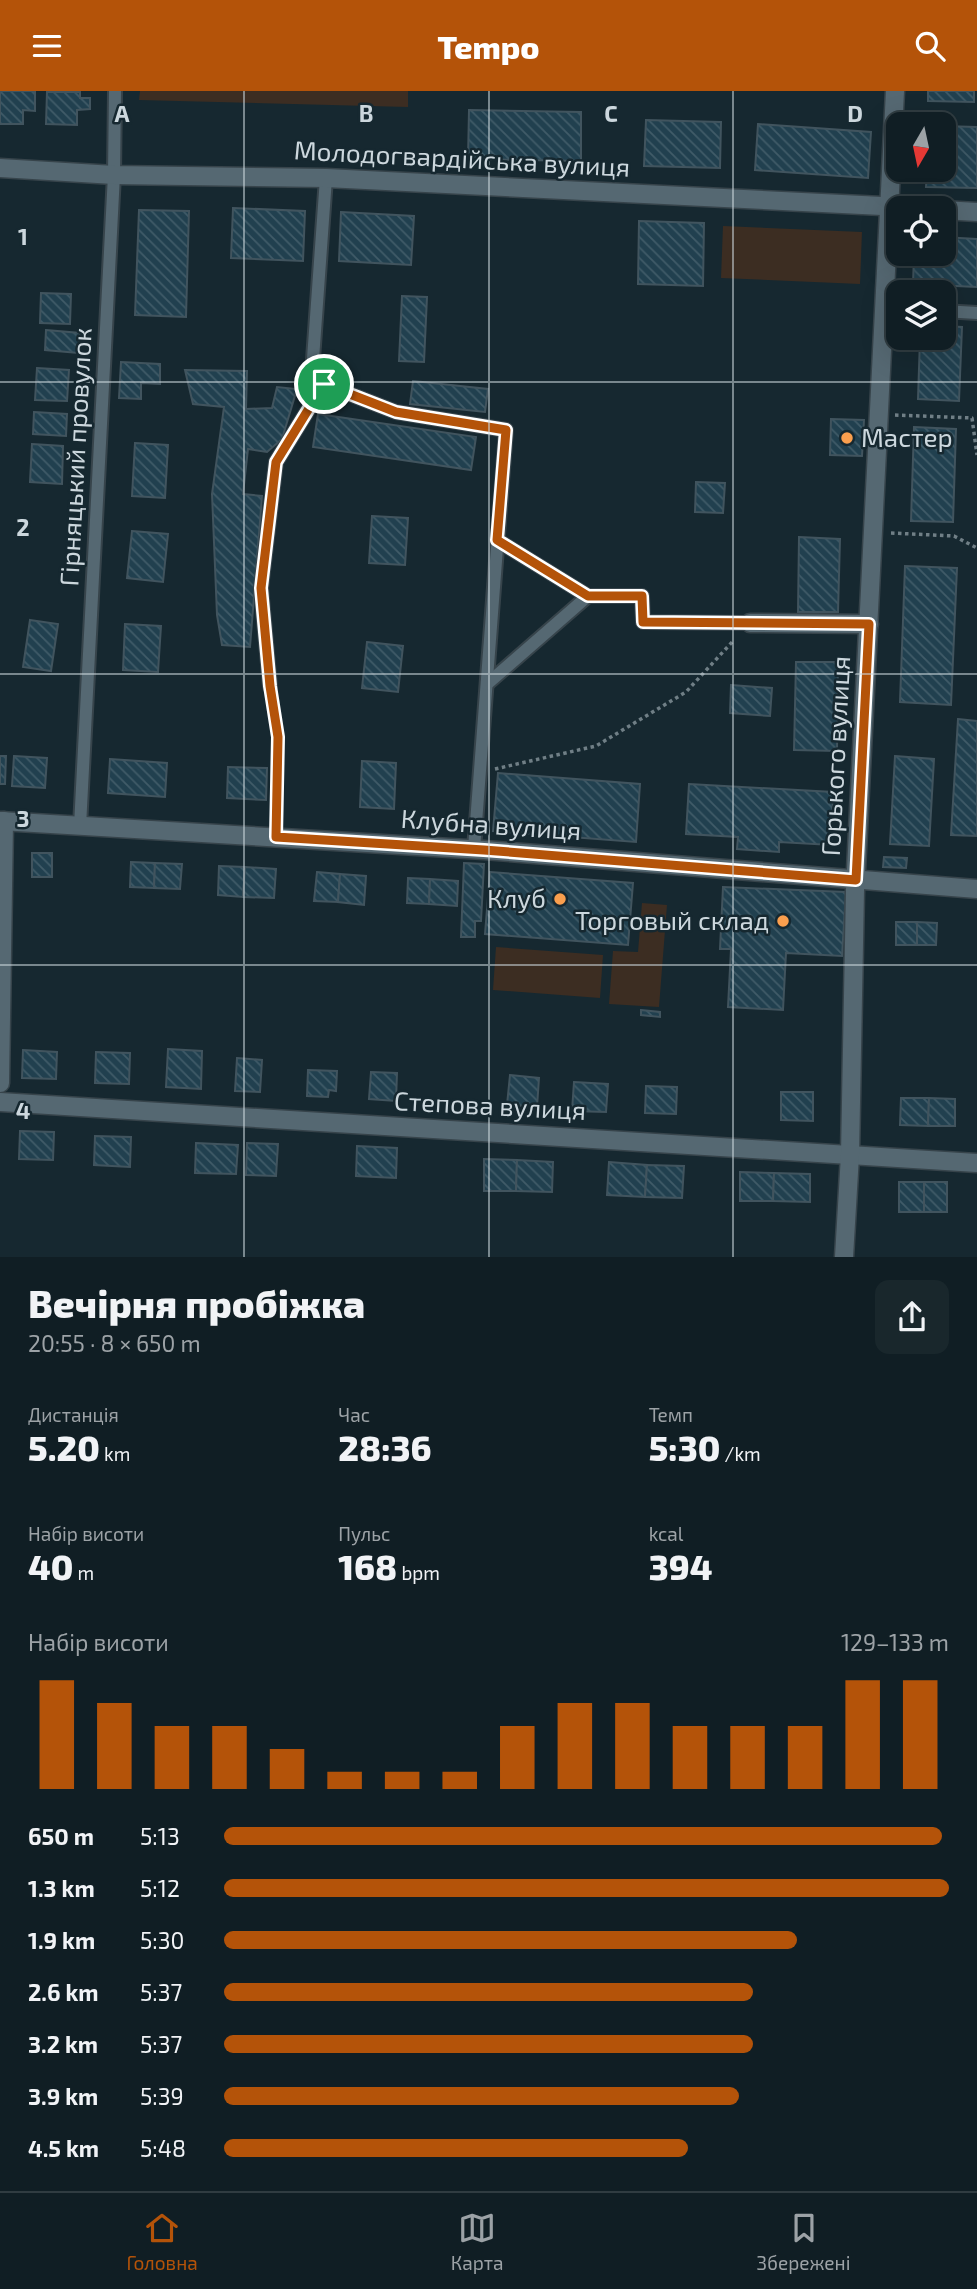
<!DOCTYPE html>
<html lang="uk">
<meta charset="utf-8">
<style>
:root{--surface:#101e24;--page:#19272c;--text:#f1f3f6;--muted:#9ca2a6;--line:#303c41;--accent:#b45309}
body{margin:0;font-family:"Exo 2",sans-serif;background:var(--page);color:var(--text);height:100vh;display:flex;flex-direction:column;font-size:26px;white-space:nowrap}
*{box-sizing:border-box;margin:0}
p{font-size:23px;color:var(--muted)}
.icon{flex:none;width:38px;height:38px;fill:none;stroke:currentColor;stroke-width:2;stroke-linecap:round;stroke-linejoin:round}
.map{position:relative;height:1166px;overflow:hidden}
.drawer{display:flex;flex-direction:column;background:var(--surface);flex:1}
.drawer>*{flex:none}
.needle{width:46px;rotate:189deg}
.fabs{position:absolute;left:886px;top:21px;display:grid;gap:14px}
.fabs a{display:grid;place-items:center;width:70px;height:70px;border-radius:14px;background:var(--surface);box-shadow:0 7px 28px #0002,0 0 0 2px var(--line);font-size:35px}
.pin{position:absolute;display:grid;place-items:center;width:60px;height:60px;color:#fff;margin:-30px;border:4px solid #fff;border-radius:50%;box-shadow:0 2px 7px #0007}
.round{display:grid;place-items:center;flex:none;width:74px;height:74px;border-radius:14px;background:var(--page)}
.headline{display:flex;align-items:center;justify-content:space-between;height:119px;padding:0 28px}
h1{font-size:38px;font-weight:800;line-height:52px}
.stats{display:grid;grid-template-columns:repeat(3,1fr);gap:10px;height:119px;padding:7px 28px}
.stats div{display:grid;align-content:center}
.stats b{font-size:35px;font-weight:800}
.stats small{font-size:19px;font-weight:400}
.stats p{font-size:19px}
.chart{height:196px;padding:14px 28px}
.chart p{display:flex;justify-content:space-between}
.chart svg{width:100%;height:126px;margin-top:7px;stroke:var(--accent);stroke-width:6}
ul{padding:0 28px;list-style:none;font-size:23px}
li{display:grid;grid-template-columns:112px 84px 1fr;align-items:center;height:52px}
li i{height:18px;border-radius:9px;background:var(--accent)}
header{display:flex;justify-content:space-between;align-items:center;height:91px;padding:0 28px;background:var(--accent);color:#fff;font-size:32px;font-weight:800}
.tab-bar{display:flex;justify-content:space-around;align-items:center;height:98px;border-top:2px solid var(--line);background:var(--surface);font-size:19px;color:var(--muted)}
.tab-bar a{display:grid;justify-items:center;gap:4px}
.tab-bar .on{color:var(--accent)}
.map>svg:first-child{display:block}
.green{fill:#3c2d22}
.building{fill:url(#building-back-hatch);stroke:#41545e;stroke-width:2}
.lines{fill:none;stroke-linecap:round;stroke-linejoin:round}
.lane-casing{stroke:#37444b;stroke-width:16}
.street-casing{stroke:#37444b;stroke-width:21}
.path{stroke:#707f86;stroke-width:3.5;stroke-dasharray:3.5 3.5;stroke-linecap:butt}
.lane{stroke:#556872;stroke-width:12}
.street{stroke:#556872;stroke-width:18}
.route-casing{stroke:#fff;stroke-width:14}
.route{stroke:#b45309;stroke-width:9}
.grid{fill:none;stroke:#ccd7dd;stroke-width:2;stroke-opacity:0.55}
.poi-dot{fill:#fa9f4e;stroke:#162830;stroke-width:2.5}
.labels{text-anchor:middle;stroke-width:5;stroke-linejoin:round;paint-order:stroke}
.street-label{font-size:26px;fill:#ccd7dd;stroke:#162830}
.poi-label{font-size:26px;fill:#ccd7dd;stroke:#162830;text-anchor:end}
.grid-label{font-size:23px;text-anchor:middle;font-weight:bold;fill:#ccd7dd;stroke:#162830;stroke-width:5;stroke-linejoin:round;paint-order:stroke}
</style>
<header><svg class="icon" aria-label="menu" viewBox="0 0 24 24"><path d="M4 6h16M4 12h16M4 18h16"/></svg>Tempo<svg class="icon" aria-label="search" viewBox="0 0 24 24"><circle cx="10" cy="10" r="6"/><path d="M15 15l6 6"/></svg></header>
<div class="map">
<svg width="977" height="1166" viewBox="0 0 977 1166">
<defs>
<pattern id="building-back-hatch" width="6" height="6" patternUnits="userSpaceOnUse" patternTransform="scale(1.75)"><rect width="6" height="6" fill="#21404f"/><path d="M-1 5l2 2M0 0l6 6M5-1l2 2" fill="none" stroke="#405b68"/></pattern>
</defs>
<rect width="100%" height="100%" fill="#162830"/>
<g class="green">
<path d="M140 0H408V16L139 9Z"/>
<path d="M723 135 862 141 860 193 721 187Z"/>
<path d="M642 812 667 814 659 916 609 913 613 860 638 861Z"/>
<path d="M496 856 603 864 600 907 493 899Z"/>
</g>
<g class="building">
<path d="M0 0H35V20L23 19V33H0Z"/>
<path d="M928 0H974V11L928 10Z"/>
<path d="M47 1H80V7H90V18L77 19V34L46 33Z"/>
<path d="M469 19 581 21V70L468 68Z"/>
<path d="M646 29 721 31 720 77 644 75Z"/>
<path d="M758 33 871 41 868 87 755 79Z"/>
<path d="M943 35 977 36V97L926 96 927 79H943Z"/>
<path d="M233 117 305 120 303 170 231 167Z"/>
<path d="M139 119 189 120 186 226 135 224Z"/>
<path d="M341 121 414 125 411 174 339 170Z"/>
<path d="M639 130 704 132 703 195 638 193Z"/>
<path d="M943 146 977 148V196L913 193 914 163H943Z"/>
<path d="M41 202 71 203 70 233 40 232Z"/>
<path d="M402 205 427 206 424 271 399 270Z"/>
<path d="M943 235 962 236 959 310 918 308 920 247H943Z"/>
<path d="M46 239 80 242 78 262 45 259Z"/>
<path d="M121 271 160 273V293L141 292V308L119 307Z"/>
<path d="M37 277 69 279 67 310 35 309Z"/>
<path d="M185 279 247 280 246 318 272 317 277 296 297 298 282 348 267 361 248 358 243 403 262 405 250 556 222 554 217 524 212 403 224 316 193 313Z"/>
<path d="M413 290 488 298 485 321 410 313Z"/>
<path d="M34 321 67 323 66 345 33 343Z"/>
<path d="M318 323 476 346 471 379 313 356Z"/>
<path d="M831 328 864 329 862 365 830 364Z"/>
<path d="M914 336 956 338 953 431 911 430Z"/>
<path d="M135 352 168 354 165 407 132 405Z"/>
<path d="M32 353 63 355 62 393 30 391Z"/>
<path d="M696 391 725 392 723 422 695 421Z"/>
<path d="M372 425 408 427 405 474 369 472Z"/>
<path d="M132 440 168 443 163 491 127 487Z"/>
<path d="M799 446 840 448 838 521H798Z"/>
<path d="M905 475 957 477 951 614 900 611Z"/>
<path d="M30 529 58 533 51 580 23 576Z"/>
<path d="M125 533 161 535 158 581 123 579Z"/>
<path d="M367 551 403 555 398 601 362 597Z"/>
<path d="M796 571H838L837 660 794 659Z"/>
<path d="M731 594 772 597 770 625 730 622Z"/>
<path d="M958 628 977 630V745L951 744Z"/>
<path d="M0 665H6L5 693H0Z"/>
<path d="M14 665 47 667 45 697 12 695Z"/>
<path d="M895 665 934 668 929 755 890 753Z"/>
<path d="M110 668 167 672 165 706 108 702Z"/>
<path d="M362 670 396 672 394 718 360 716Z"/>
<path d="M228 676 267 677 266 709 227 707Z"/>
<path d="M498 682 640 693 636 751 493 740Z"/>
<path d="M689 693 833 701 831 754 779 751V761L737 758 738 746 686 743Z"/>
<rect x="32" y="762" width="20" height="24"/>
<path d="M884 766 907 767 906 777 883 776Z"/>
<path d="M131 771 155 772 154 797 130 796Z"/>
<path d="M155 772 182 773 180 798 154 797Z"/>
<path d="M464 772 484 773 481 830H475V846H461Z"/>
<path d="M219 775 245 776 243 806 218 804Z"/>
<path d="M245 776 276 778 274 807 243 806Z"/>
<path d="M317 781 340 783 338 811 314 810Z"/>
<path d="M490 781 633 792 628 854 485 843Z"/>
<path d="M340 783 366 785 364 814 338 811Z"/>
<path d="M408 787 430 788 429 813 407 812Z"/>
<path d="M430 788 458 790 457 815 429 813Z"/>
<path d="M723 796 846 801 842 865 786 862 783 919 728 916 731 858H720Z"/>
<rect x="896" y="831" width="21" height="23"/>
<path d="M917 831 937 832 936 854H917Z"/>
<path d="M641 919 660 921V926L641 924Z"/>
<path d="M168 958 202 960 201 998 166 996Z"/>
<path d="M23 959 57 961 56 988 22 987Z"/>
<path d="M96 961 130 962 129 993 95 992Z"/>
<path d="M237 967 262 969 260 1001 235 1000Z"/>
<path d="M308 979 337 980 336 1000 329 999 328 1006 307 1005Z"/>
<path d="M371 981 397 982 396 1010 369 1008Z"/>
<path d="M510 984 539 987 537 1016 507 1014Z"/>
<path d="M574 991 608 993 606 1021 572 1020Z"/>
<path d="M646 995 677 996 676 1023 645 1022Z"/>
<path d="M781 1001H813V1030L781 1029Z"/>
<path d="M901 1007H929L928 1035 900 1034Z"/>
<path d="M929 1007 955 1008V1035H928Z"/>
<path d="M20 1040 54 1041 53 1069 19 1068Z"/>
<path d="M95 1045 131 1046 130 1076 94 1074Z"/>
<path d="M196 1052 238 1054 236 1083 195 1082Z"/>
<path d="M247 1052 278 1053 276 1085 246 1084Z"/>
<path d="M357 1055 397 1057 396 1087 356 1085Z"/>
<path d="M484 1068 517 1069 516 1100H484Z"/>
<path d="M517 1069 553 1071 552 1101 516 1100Z"/>
<path d="M609 1071 647 1074 645 1106 607 1104Z"/>
<path d="M647 1074 684 1075 682 1107 645 1106Z"/>
<path d="M740 1081 774 1082 773 1110H740Z"/>
<path d="M774 1082 810 1083V1111L773 1110Z"/>
<rect x="899" y="1091" width="25" height="30"/>
<rect x="924" y="1091" width="23" height="30"/>
</g>
<g class="lines">
<defs>
<g id="lane">
<path d="M943 220 977 222"/>
<path d="M324 293 396 321 506 339 474 758"/>
<path d="M497 449 588 505H642L643 531 750 532"/>
<path d="M487 593 588 505"/>
<path d="M270 595 261 497 276 371 324 293 313 268 326 87"/>
<path d="M80 735 114 84 115 0"/>
</g>
<g id="street">
<path d="M0 77 114 84 326 87 922 117"/>
<path d="M943 119 977 121"/>
<path d="M750 532 869 533"/>
<path d="M0 730 484 759 977 798"/>
<path d="M0 992 4 730"/>
<path d="M0 1011 977 1072"/>
<path d="M844 1166 850 1064 855 799 895 0"/>
</g>
</defs>
<use href="#lane" class="lane-casing"/>
<use href="#street" class="street-casing"/>
<g class="path">
<path d="M895 324 972 327 977 364"/>
<path d="M891 442 954 445 977 457"/>
<path d="M272 611 278 646 276 728"/>
<path d="M495 678 596 655 686 601 734 549"/>
</g>
<use href="#lane" class="lane"/>
<use href="#street" class="street"/>
</g>
<g class="lines">
<defs>
<path id="route" d="M324 293 396 321 506 339 497 449 588 505H642L643 531 869 533 856 789 484 759 276 746 278 646 270 595 261 497 276 371Z"/>
</defs>
<use href="#route" class="route-casing"/>
<use href="#route" class="route"/>
</g>
<path class="grid" d="M244 0V1166M489 0V1166M733 0V1166M0 291H977M0 583H977M0 874H977"/>
<g class="poi-dot">
<circle cx="847" cy="347" r="7"/>
<circle cx="560" cy="808" r="7"/>
<circle cx="783" cy="830" r="7"/>
</g>
<g class="labels">
<g class="street-label">
<text transform="translate(462 68) rotate(3)" y="9">Молодогвардійська вулиця</text>
<text transform="translate(76 366) rotate(-87)" y="9">Гірняцький провулок</text>
<text transform="translate(836 665) rotate(-87)" y="9">Горького вулиця</text>
<text transform="translate(491 734) rotate(4)" y="9">Клубна вулиця</text>
<text transform="translate(490 1015) rotate(3)" y="9">Степова вулиця</text>
</g>
<g class="poi-label">
<text x="861" y="356" text-anchor="start">Мастер</text>
<text x="546" y="817">Клуб</text>
<text x="769" y="839">Торговый склад</text>
</g>
</g>
<g class="grid-label">
<text x="122" y="31">A</text>
<text x="366" y="31">B</text>
<text x="611" y="31">C</text>
<text x="855" y="31">D</text>
<text x="23" y="154">1</text>
<text x="23" y="445">2</text>
<text x="23" y="736">3</text>
<text x="23" y="1028">4</text>
</g>
</svg>
<div class="fabs">
<a><svg class="needle" viewBox="-14 -14 28 28"><path d="M0-13l5 13h-10z" fill="#e53935"/><path d="M0 13l5-13h-10z" fill="#9ca2a6"/></svg></a>
<a><svg class="icon" aria-label="locate" viewBox="0 0 24 24"><circle cx="12" cy="12" r="6"/><path d="M12 2v4M12 18v4M2 12h4M18 12h4"/></svg></a>
<a><svg class="icon" aria-label="layers" viewBox="0 0 24 24"><path d="M12 4l9 5-9 5-9-5zM3 14l9 5 9-5"/></svg></a>
</div>
<div class="pin" style="left:324px;top:293px;background:#1e9e55"><svg class="icon" aria-label="arrive" viewBox="0 0 24 24"><path d="M6 21V4h12l-3 4 3 4H6"/></svg></div>
</div>
<section class="drawer">
<div class="headline"><div><h1>Вечірня пробіжка</h1><p>20:55 · 8 × 650 m</p></div><a class="round"><svg class="icon" aria-label="share" viewBox="0 0 24 24"><path d="M12 15V3M7 8l5-5 5 5M5 13v7h14v-7"/></svg></a></div>
<div class="stats">
<div><p>Дистанція</p><b>5.20<small> km</small></b></div>
<div><p>Час</p><b>28:36</b></div>
<div><p>Темп</p><b>5:30<small> /km</small></b></div>
</div>
<div class="stats">
<div><p>Набір висоти</p><b>40<small> m</small></b></div>
<div><p>Пульс</p><b>168<small> bpm</small></b></div>
<div><p>kcal</p><b>394</b></div>
</div>
<div class="chart"><p><span>Набір висоти</span>129–133 m</p>
<svg viewBox="0 0 160 44" preserveAspectRatio="none"><path d="M5 44V6M15 44V14M25 44V22M35 44V22M45 44V30M55 44V38M65 44V38M75 44V38M85 44V22M95 44V14M105 44V14M115 44V22M125 44V22M135 44V22M145 44V6M155 44V6"/></svg>
</div>
<ul>
<li><b>650 m</b>5:13<i style="width:99%"></i></li>
<li><b>1.3 km</b>5:12<i style="width:100%"></i></li>
<li><b>1.9 km</b>5:30<i style="width:79%"></i></li>
<li><b>2.6 km</b>5:37<i style="width:73%"></i></li>
<li><b>3.2 km</b>5:37<i style="width:73%"></i></li>
<li><b>3.9 km</b>5:39<i style="width:71%"></i></li>
<li><b>4.5 km</b>5:48<i style="width:64%"></i></li>
</ul>
</section>
<nav class="tab-bar">
<a class="on"><svg class="icon" aria-label="home" viewBox="0 0 24 24"><path d="M3 11l9-7 9 7M6 9v11h12V9"/></svg>Головна</a>
<a><svg class="icon" aria-label="map" viewBox="0 0 24 24"><path d="M3 6l6-2 6 2 6-2v14l-6 2-6-2-6 2zM9 4v14M15 6v14"/></svg>Карта</a>
<a><svg class="icon" aria-label="saved" viewBox="0 0 24 24"><path d="M7 4h10v16l-5-4-5 4z"/></svg>Збережені</a>
</nav>
